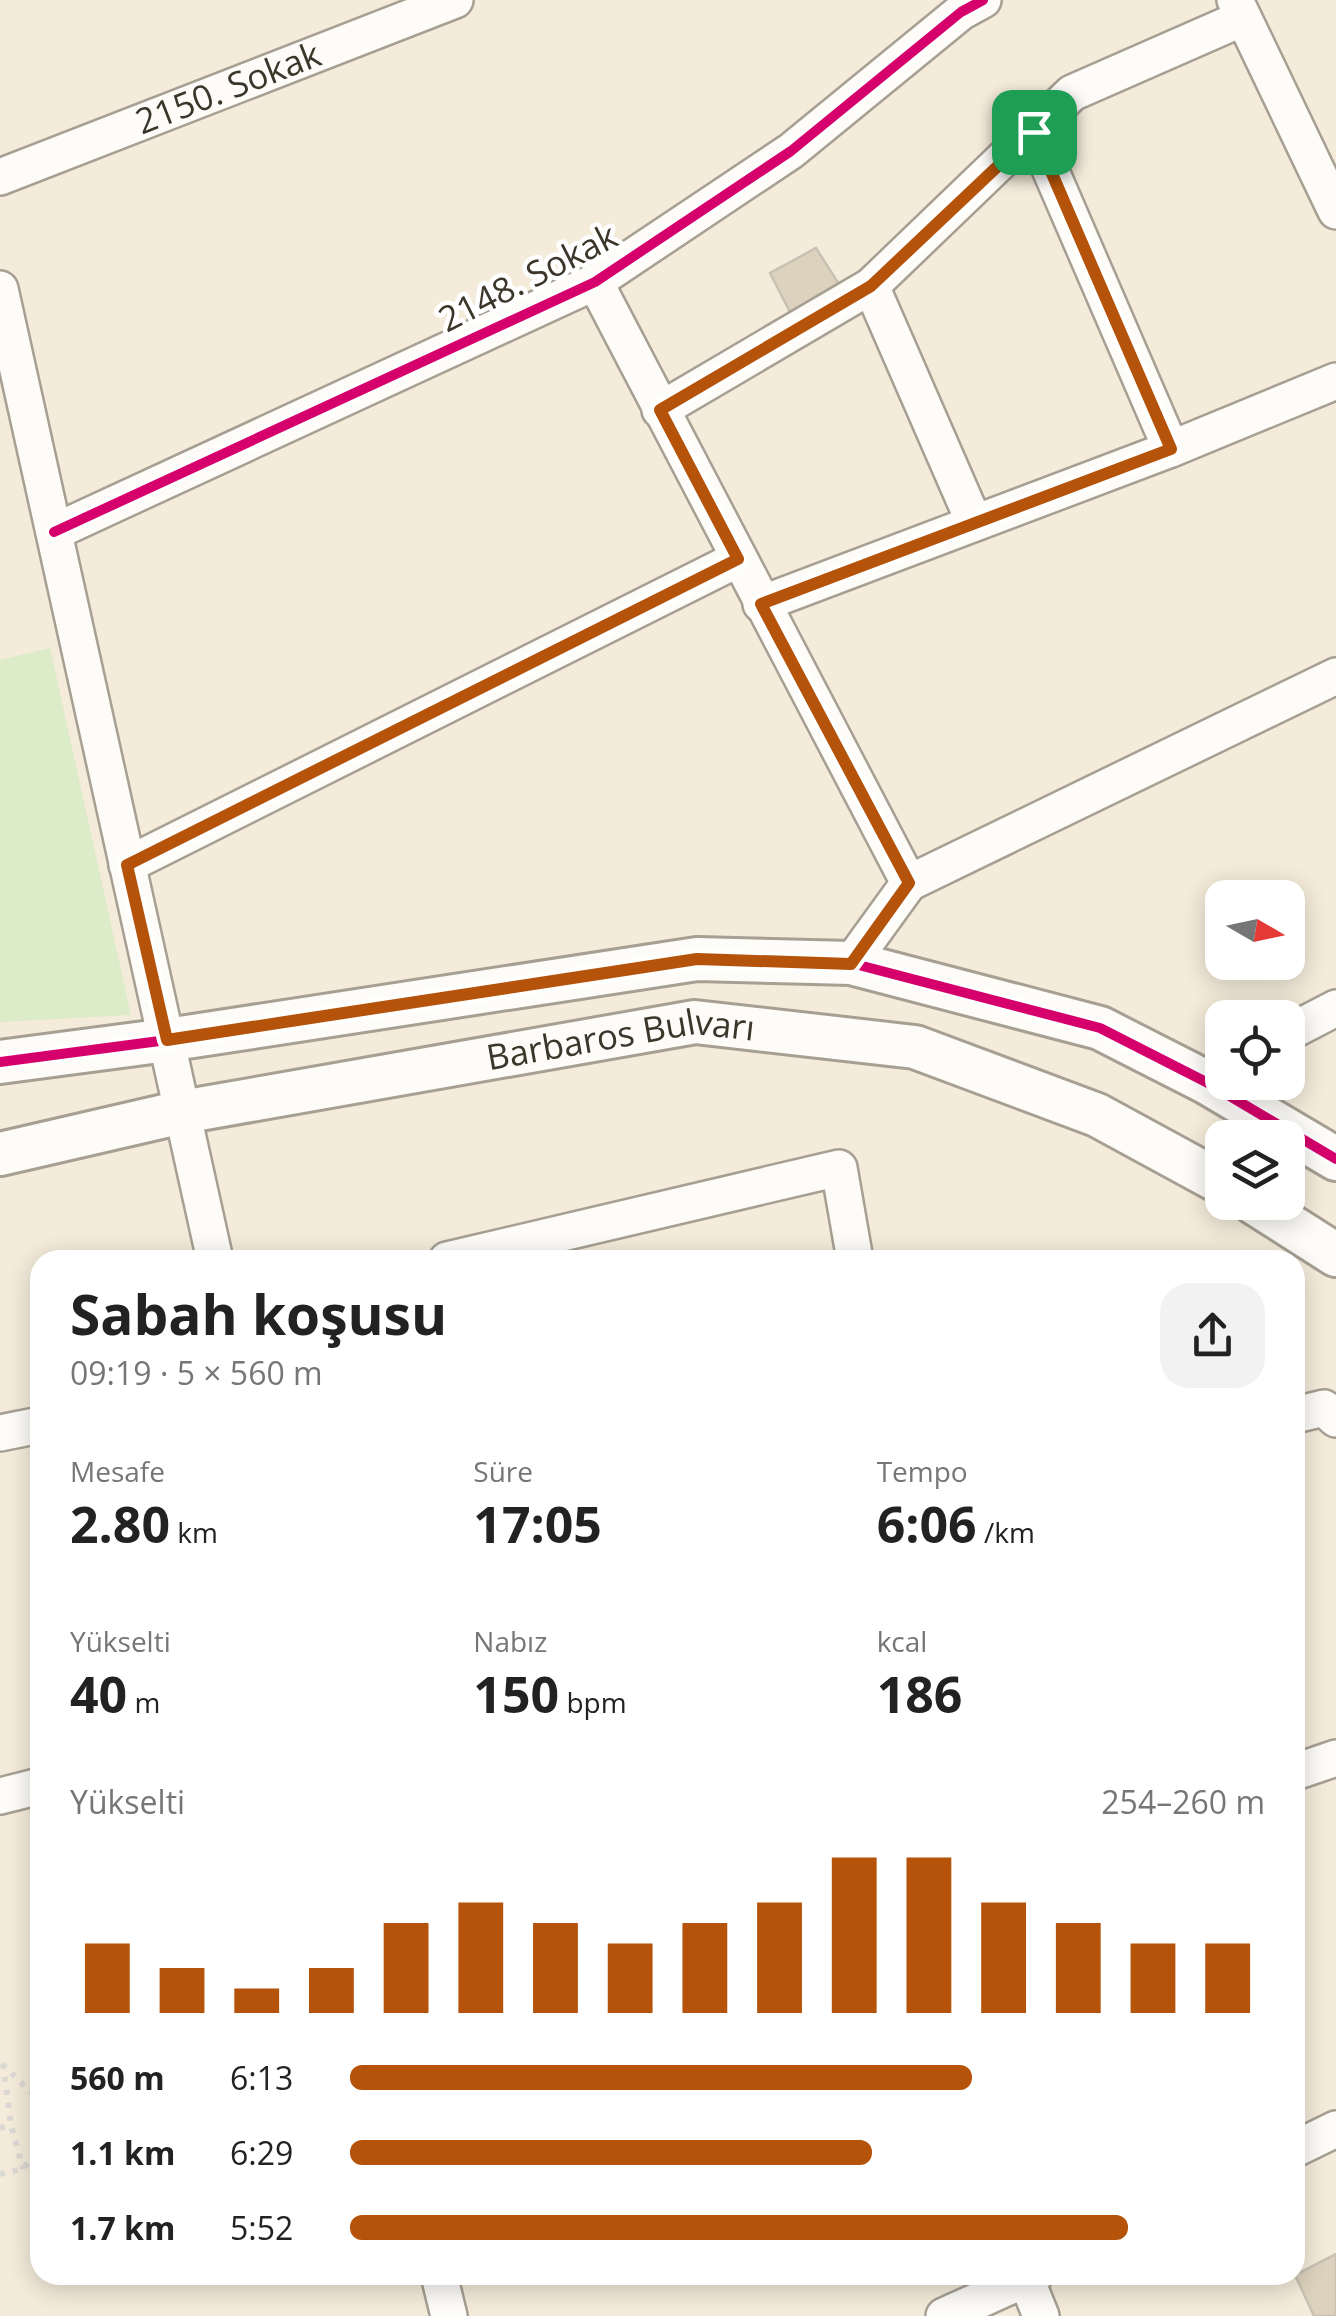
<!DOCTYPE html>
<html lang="tr">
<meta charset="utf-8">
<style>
:root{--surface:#fff;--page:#f2f2f2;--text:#222;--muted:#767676;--accent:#b45309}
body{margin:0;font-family:"Open Sans",sans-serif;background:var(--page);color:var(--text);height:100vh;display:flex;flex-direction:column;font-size:38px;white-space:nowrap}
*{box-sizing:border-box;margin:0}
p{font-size:32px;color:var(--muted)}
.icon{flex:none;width:55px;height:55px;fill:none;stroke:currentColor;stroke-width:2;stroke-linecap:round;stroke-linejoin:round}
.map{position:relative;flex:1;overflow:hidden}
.drawer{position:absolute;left:30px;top:1250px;width:1275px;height:1035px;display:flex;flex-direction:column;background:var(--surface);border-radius:30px;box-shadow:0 5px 25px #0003}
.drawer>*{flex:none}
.needle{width:65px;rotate:99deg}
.fabs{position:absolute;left:1205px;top:880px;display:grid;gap:20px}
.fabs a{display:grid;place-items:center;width:100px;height:100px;border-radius:20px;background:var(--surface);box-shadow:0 5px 25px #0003;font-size:50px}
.pin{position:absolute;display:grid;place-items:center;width:85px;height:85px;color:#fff;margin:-42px;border-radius:20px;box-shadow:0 5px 15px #0006}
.round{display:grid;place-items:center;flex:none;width:105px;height:105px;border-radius:30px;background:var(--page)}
.headline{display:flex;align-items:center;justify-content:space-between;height:170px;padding:0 40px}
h1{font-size:55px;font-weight:700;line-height:75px}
.figures{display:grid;grid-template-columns:repeat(3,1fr);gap:15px;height:170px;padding:10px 40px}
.figures div{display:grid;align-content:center}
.figures b{font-size:50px;font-weight:700}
.figures small{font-size:28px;font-weight:400}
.figures p{font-size:28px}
.chart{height:280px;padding:20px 40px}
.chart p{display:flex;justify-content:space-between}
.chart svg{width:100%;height:180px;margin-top:10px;stroke:var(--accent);stroke-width:6}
ul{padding:0 40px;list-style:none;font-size:32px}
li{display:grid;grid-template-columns:160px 120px 1fr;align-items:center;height:75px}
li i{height:25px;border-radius:12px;background:var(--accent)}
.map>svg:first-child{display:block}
.green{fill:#dcebc8}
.building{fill:#ddd2bd;stroke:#c8c1b4;stroke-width:2.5}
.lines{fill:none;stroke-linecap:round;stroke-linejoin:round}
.minor-casing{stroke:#a69f92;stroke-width:40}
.tertiary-casing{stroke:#a69f92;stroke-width:48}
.path{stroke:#dcd9d4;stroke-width:6;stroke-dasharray:5 8;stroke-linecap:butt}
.minor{stroke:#fdfcf9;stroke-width:35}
.tertiary{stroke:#fdfcf9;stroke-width:42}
.cycleway-casing{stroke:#fff;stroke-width:16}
.cycleway{stroke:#d6006c;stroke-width:10}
.route-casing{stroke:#fff;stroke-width:20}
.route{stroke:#b45309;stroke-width:12}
.labels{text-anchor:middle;stroke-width:9;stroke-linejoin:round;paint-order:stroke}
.street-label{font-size:35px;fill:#3b3629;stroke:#fff}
</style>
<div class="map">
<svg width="1336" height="2316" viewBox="0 0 1336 2316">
<rect width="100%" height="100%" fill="#f4ebda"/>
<path class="green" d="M50 648 131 1015 0 1022V660Z"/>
<g class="building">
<path d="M816 248 839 284 790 312 770 273Z"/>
<path d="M1336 2254V2316H1314L1295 2275Z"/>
</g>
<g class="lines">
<defs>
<g id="minor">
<path d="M1235 0 1336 211"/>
<path d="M1034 132 1171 449"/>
<path id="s1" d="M0 177 455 0"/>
<path d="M595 282 909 883 851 963"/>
<path d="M871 286 974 522"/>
<path d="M0 289 215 1260"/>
<path d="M660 410 871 286 1072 93 1243 18"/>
<path d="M54 532 595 282 791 151 961 12 983 0"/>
<path d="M761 604 1171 449 1336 381"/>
<path d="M127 865 738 559"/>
<path d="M909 883 1336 676"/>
<path d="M1288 1033 1336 1008"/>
<path d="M447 1260 839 1168 855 1260"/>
<path d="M1295 1415 1324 1408 1336 1419"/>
<path d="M0 1433 40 1425"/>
<path d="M1295 1772 1336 1758"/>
<path d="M0 1796 40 1786"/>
<path d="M1295 2149 1336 2129"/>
<path d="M439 2275 449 2316"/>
<path d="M1026 2279 1041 2316"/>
<path d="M944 2316 1035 2275"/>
</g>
<g id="tertiary">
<path d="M0 1062 167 1040 697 959 851 963 1100 1028 1206 1082 1336 1159"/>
<path id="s2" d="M0 1154 182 1112 695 1022 915 1047 1097 1115 1222 1183"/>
<path d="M1253 1202 1336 1255"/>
</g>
</defs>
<use href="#minor" class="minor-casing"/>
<use href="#tertiary" class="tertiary-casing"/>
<g class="path">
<path d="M2 2064 40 2101"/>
<path d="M3 2064 11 2125 23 2169"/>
<path d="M0 2128 11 2125"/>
<path d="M0 2174 23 2169 40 2149"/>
</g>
<use href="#minor" class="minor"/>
<use href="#tertiary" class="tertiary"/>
<defs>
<g id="cycleway">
<path d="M54 532 595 282 791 151 961 12 983 0"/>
<path d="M0 1062 167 1040 697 959 851 963 1100 1028 1206 1082 1336 1159"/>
</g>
</defs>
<use href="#cycleway" class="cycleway-casing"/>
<use href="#cycleway" class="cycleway"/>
</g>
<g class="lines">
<defs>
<path id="route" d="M1034 132 1171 449 761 604 909 883 851 964 697 959 167 1040 127 865 738 559 660 410 871 286Z"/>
</defs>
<use href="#route" class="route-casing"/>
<use href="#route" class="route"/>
</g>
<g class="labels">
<g class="street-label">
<text dy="12" stroke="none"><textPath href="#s1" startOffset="245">2150. Sokak</textPath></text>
<text transform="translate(528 278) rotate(-27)" y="12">2148. Sokak</text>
<text dy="12" stroke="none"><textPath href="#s2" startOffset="632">Barbaros Bulvarı</textPath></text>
</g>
</g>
</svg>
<div class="fabs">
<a><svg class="needle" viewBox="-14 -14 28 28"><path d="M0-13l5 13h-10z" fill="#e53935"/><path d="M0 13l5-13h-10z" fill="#767676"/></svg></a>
<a><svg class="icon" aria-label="locate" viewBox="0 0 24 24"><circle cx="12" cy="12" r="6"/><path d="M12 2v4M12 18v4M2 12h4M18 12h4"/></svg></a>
<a><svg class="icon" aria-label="layers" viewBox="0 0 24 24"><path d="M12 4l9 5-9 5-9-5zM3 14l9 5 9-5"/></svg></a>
</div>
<div class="pin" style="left:1034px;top:132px;background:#1e9e55"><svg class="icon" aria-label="arrive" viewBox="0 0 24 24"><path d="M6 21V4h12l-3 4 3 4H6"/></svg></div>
<section class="drawer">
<div class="headline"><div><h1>Sabah koşusu</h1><p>09:19 · 5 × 560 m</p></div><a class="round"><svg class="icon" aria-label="share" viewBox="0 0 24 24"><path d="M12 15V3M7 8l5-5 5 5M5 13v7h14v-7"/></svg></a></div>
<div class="figures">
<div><p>Mesafe</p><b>2.80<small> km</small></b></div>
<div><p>Süre</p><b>17:05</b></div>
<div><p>Tempo</p><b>6:06<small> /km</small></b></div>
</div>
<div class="figures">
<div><p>Yükselti</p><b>40<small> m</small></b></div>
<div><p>Nabız</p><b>150<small> bpm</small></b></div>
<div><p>kcal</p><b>186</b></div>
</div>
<div class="chart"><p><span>Yükselti</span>254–260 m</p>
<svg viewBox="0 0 160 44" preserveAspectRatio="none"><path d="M5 44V27M15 44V33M25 44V38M35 44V33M45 44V22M55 44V17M65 44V22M75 44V27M85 44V22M95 44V17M105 44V6M115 44V6M125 44V17M135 44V22M145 44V27M155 44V27"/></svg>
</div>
<ul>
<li><b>560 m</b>6:13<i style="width:68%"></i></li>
<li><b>1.1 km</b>6:29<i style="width:57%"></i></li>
<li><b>1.7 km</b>5:52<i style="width:85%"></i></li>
</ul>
</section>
</div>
